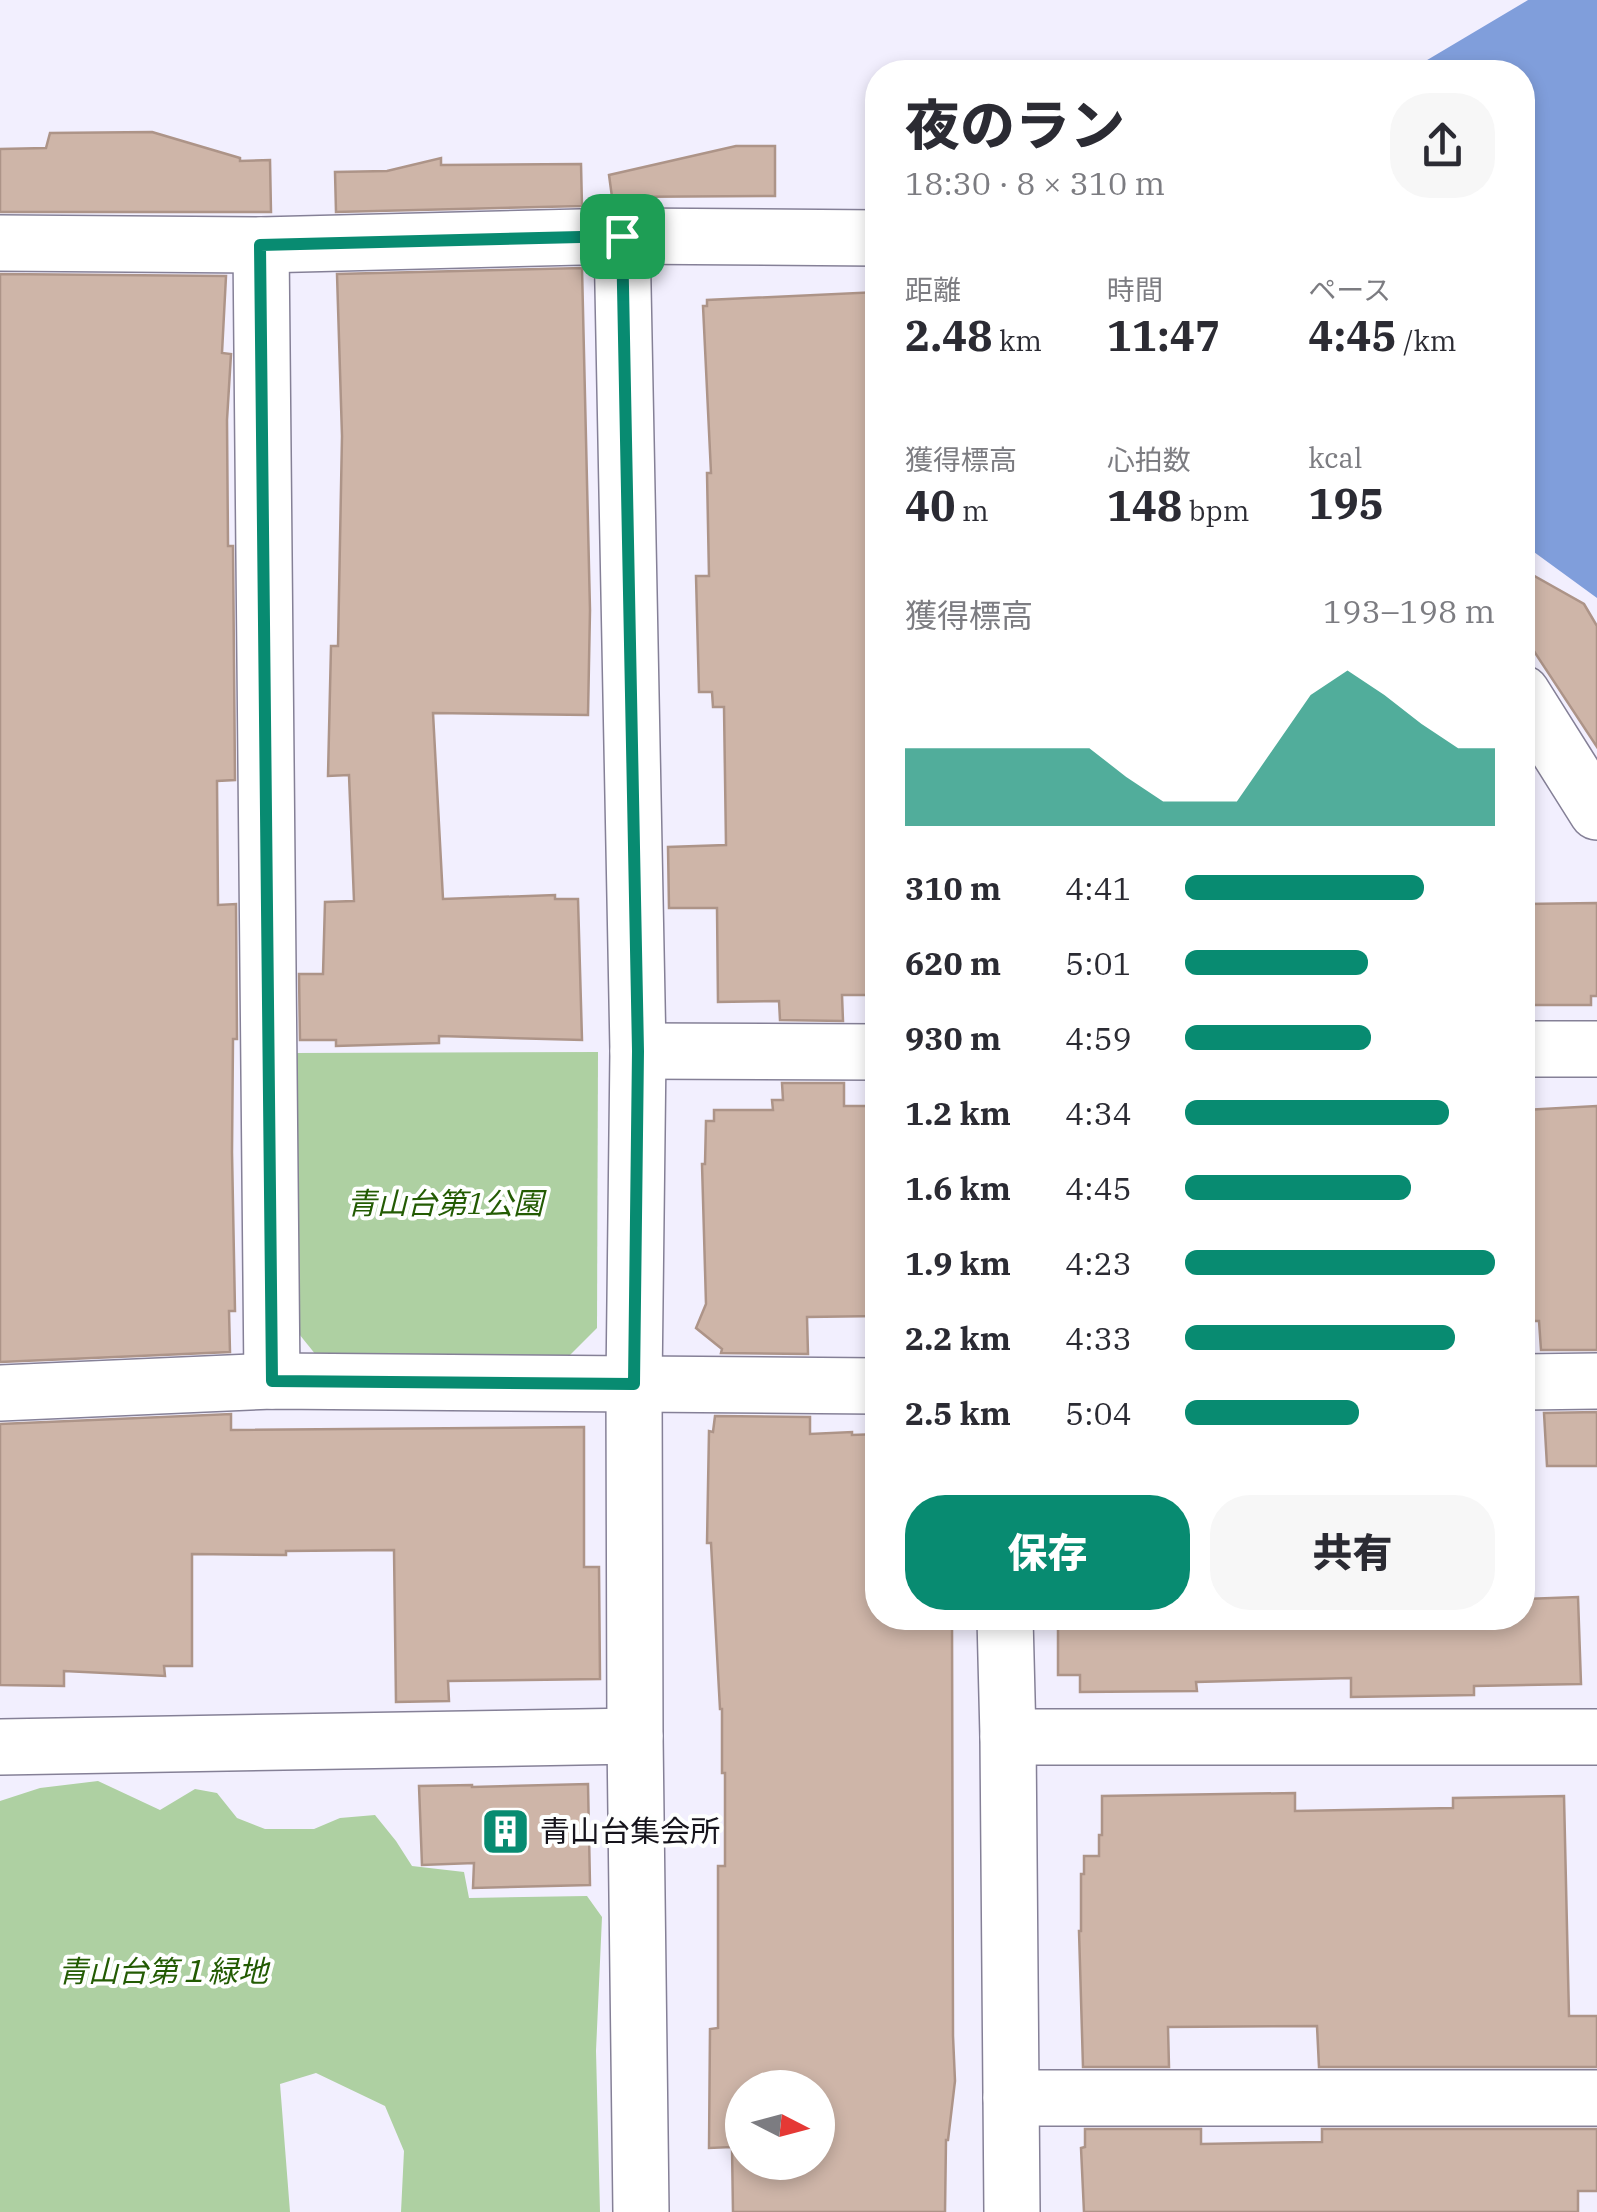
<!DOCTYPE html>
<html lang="ja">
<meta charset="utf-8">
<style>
:root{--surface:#fff;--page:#f7f7f7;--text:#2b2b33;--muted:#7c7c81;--accent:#088b71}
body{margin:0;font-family:"IBM Plex Serif","Noto Sans JP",serif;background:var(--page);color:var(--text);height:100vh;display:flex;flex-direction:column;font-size:38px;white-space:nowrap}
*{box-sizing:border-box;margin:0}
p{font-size:32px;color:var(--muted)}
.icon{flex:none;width:55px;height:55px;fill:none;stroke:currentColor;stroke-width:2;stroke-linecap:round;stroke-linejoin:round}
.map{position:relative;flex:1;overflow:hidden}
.details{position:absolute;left:865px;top:60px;width:670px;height:1570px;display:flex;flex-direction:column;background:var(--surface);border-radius:40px;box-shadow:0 5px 15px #0003}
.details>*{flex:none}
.needle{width:65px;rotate:96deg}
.controls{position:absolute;left:725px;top:2070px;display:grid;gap:20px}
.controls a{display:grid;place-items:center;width:110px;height:110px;border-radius:50%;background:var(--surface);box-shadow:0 5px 15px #0003;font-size:50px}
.pin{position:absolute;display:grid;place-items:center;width:85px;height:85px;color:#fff;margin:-42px;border-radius:20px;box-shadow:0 5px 15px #0006}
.round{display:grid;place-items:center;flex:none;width:105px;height:105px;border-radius:40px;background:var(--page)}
.overview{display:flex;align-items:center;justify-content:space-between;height:170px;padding:0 40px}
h1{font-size:55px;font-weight:800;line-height:75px}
.metrics{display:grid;grid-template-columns:repeat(3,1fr);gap:15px;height:170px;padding:10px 40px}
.metrics div{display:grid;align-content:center}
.metrics b{font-size:42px;font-weight:800}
.metrics small{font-size:28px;font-weight:400}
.metrics p{font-size:28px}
.chart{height:280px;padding:20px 40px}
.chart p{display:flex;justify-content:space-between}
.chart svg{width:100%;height:180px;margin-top:10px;fill:var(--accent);opacity:.7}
.button{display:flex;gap:20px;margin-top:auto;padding:20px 40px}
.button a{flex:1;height:115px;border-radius:40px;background:var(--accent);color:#fff;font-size:40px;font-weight:800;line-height:115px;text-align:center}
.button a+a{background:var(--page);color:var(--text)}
ul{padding:0 40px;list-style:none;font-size:32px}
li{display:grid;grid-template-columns:160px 120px 1fr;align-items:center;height:75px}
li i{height:25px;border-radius:12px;background:var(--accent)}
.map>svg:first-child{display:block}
.green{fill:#aed0a2}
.water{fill:#809edb}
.building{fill:#ceb5a8;stroke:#ad9488;stroke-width:2.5;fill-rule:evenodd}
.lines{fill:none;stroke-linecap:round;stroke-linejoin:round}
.street-casing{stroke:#858097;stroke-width:58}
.street{stroke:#fff;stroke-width:55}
.route-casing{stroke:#fff;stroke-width:20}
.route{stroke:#088b71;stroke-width:12}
.labels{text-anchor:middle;stroke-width:8;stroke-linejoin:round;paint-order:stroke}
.park-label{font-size:30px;font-style:italic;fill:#235b03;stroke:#fefffe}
.poi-label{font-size:30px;fill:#16141c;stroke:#fefffe;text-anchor:start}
</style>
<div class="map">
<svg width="1597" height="2212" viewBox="0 0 1597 2212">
<rect width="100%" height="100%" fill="#f2effe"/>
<g class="green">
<path d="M598 1052 597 1328 568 1357 316 1355 291 1324 294 1053Z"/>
<path d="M98 1781 160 1810 195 1789 217 1793 237 1818 265 1829H314L340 1818 375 1815 396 1841 412 1866 464 1872 469 1898 587 1896 602 1917 596 2051 600 2212H401L404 2151 385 2106 316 2073 280 2084 290 2212H0V1801L40 1788Z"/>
</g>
<path class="water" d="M1528 0H1597V598L1523 544 1522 72H1407Z"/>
<g class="building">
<path d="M152 132 240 158V161L270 160 271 212H0V149L46 148 50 133Z"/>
<path d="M736 146H775V196L612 197 609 175Z"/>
<path d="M441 158V165L581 164 582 206 336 212 335 172 387 171Z"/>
<path d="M582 268 590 610 588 715 433 713 443 899 555 895V899H578L582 1040 439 1036V1043L336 1046V1040H300L299 974H323L325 902 354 901 349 775 328 776 331 646H338L342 436 337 274Z"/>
<path d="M0 274 226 276 222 353 231 354 227 420 228 546H233L235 780 217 781 218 905 236 904 237 1039H233L232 1152 235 1311H229L230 1352 0 1362Z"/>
<path d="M878 292V995H842L843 1021 780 1020 779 1001 718 1002 717 908H669L668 847 726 845 724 707H713L712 692H699L696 576H709L707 473H711L703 306H707V300Z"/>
<path d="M1522 569 1584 604 1597 626V747L1522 633Z"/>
<path d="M1597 903V996H1591V1005H1522V904Z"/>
<path d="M782 1083H844V1106H878V1316L807 1317 808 1354 721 1353 722 1349 696 1328 706 1304 702 1164H705L706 1121H714V1110H773L772 1100H783Z"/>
<path d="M1597 1106V1350H1541L1539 1321H1522V1110Z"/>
<path d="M1597 1412V1466H1547L1544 1413Z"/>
<path d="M231 1414V1430L584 1427V1567H599L600 1679 448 1681 449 1701 396 1702 394 1550 286 1551V1555L192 1554V1666H164L165 1676 64 1671V1686L0 1685V1424Z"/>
<path d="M715 1416 810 1417V1434L852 1432V1435L878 1434V1618H952L953 2036 955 2081 948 2140H946L945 2212H733L732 2147 709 2148 710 2029 718 2028V1866H725V1773H722V1709H720L711 1543H707L709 1431 713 1432ZM742 2088H818V2162H742Z"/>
<path d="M1578 1597 1581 1684 1474 1686V1695L1351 1697V1678L1196 1682 1197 1691 1080 1692V1675H1058V1618H1522V1599Z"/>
<path d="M588 1784 590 1885 473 1888 474 1863 422 1865 419 1786 472 1785V1787Z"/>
<path d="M1295 1793V1811L1453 1808V1798L1564 1796 1569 2016H1597V2067H1319L1317 2026 1168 2027 1169 2067H1083L1079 1931H1081V1874H1084V1856H1099V1835H1102V1796Z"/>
<path d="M1085 2129H1201V2144L1322 2142V2129H1597V2191H1578V2212H1084L1081 2148 1085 2147Z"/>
</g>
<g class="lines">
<defs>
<g id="street">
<path d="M622 236 638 1051 634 1384 635 1736 641 2212"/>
<path d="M0 243 261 245 622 236 878 238"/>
<path d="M261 245 272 1381"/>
<path d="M1522 693 1597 812"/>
<path d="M1522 1049H1597"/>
<path d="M638 1051 878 1052"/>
<path d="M1522 1382 1597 1381"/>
<path d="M0 1393 272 1381 878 1386"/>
<path d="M1005 1618 1008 1737 1012 2212"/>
<path d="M1008 1737H1597"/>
<path d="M0 1747 635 1736"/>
<path d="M1011 2098H1597"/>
</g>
</defs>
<use href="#street" class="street-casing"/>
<use href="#street" class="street"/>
</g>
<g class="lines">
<defs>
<path id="route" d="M622 236 638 1051 634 1384 272 1381 260 245Z"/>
</defs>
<use href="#route" class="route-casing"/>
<use href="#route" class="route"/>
</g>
<defs>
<symbol id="building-square" viewBox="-11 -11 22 22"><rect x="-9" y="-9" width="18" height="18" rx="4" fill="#088b71" stroke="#fefffe"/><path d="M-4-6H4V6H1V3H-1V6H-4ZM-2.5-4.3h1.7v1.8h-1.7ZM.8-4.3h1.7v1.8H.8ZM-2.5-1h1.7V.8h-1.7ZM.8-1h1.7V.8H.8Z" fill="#fff"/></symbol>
</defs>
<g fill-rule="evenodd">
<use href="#building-square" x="478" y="1804" width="55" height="55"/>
</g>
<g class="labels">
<g class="park-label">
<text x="445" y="1214">青山台第1公園</text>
<text x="163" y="1982">青山台第１緑地</text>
</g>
<g class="poi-label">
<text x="540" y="1842">青山台集会所</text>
</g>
</g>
</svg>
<div class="controls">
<a><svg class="needle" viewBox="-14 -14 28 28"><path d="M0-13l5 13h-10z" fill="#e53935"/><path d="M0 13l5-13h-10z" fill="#7c7c81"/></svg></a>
</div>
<div class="pin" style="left:622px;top:236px;background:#1e9e55"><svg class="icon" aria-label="arrive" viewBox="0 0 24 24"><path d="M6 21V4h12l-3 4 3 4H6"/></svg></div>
<section class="details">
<div class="overview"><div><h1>夜のラン</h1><p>18:30 · 8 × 310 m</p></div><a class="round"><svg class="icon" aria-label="share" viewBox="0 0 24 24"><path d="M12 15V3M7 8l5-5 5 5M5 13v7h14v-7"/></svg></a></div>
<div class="metrics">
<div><p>距離</p><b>2.48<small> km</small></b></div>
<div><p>時間</p><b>11:47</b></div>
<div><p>ペース</p><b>4:45<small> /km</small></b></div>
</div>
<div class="metrics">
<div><p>獲得標高</p><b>40<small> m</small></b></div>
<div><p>心拍数</p><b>148<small> bpm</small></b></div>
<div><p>kcal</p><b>195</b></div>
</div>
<div class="chart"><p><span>獲得標高</span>193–198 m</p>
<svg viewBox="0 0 160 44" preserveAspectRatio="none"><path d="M0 44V25L10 25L20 25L30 25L40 25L50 25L60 32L70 38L80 38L90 38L100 25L110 12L120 6L130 12L140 19L150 25L160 25V44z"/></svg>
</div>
<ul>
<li><b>310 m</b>4:41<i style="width:77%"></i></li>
<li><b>620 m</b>5:01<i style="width:59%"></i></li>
<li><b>930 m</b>4:59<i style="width:60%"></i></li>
<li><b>1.2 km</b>4:34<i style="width:85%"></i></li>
<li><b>1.6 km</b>4:45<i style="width:73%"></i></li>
<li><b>1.9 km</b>4:23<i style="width:100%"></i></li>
<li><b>2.2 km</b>4:33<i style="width:87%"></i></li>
<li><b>2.5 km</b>5:04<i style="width:56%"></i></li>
</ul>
<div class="button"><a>保存</a><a>共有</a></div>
</section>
</div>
